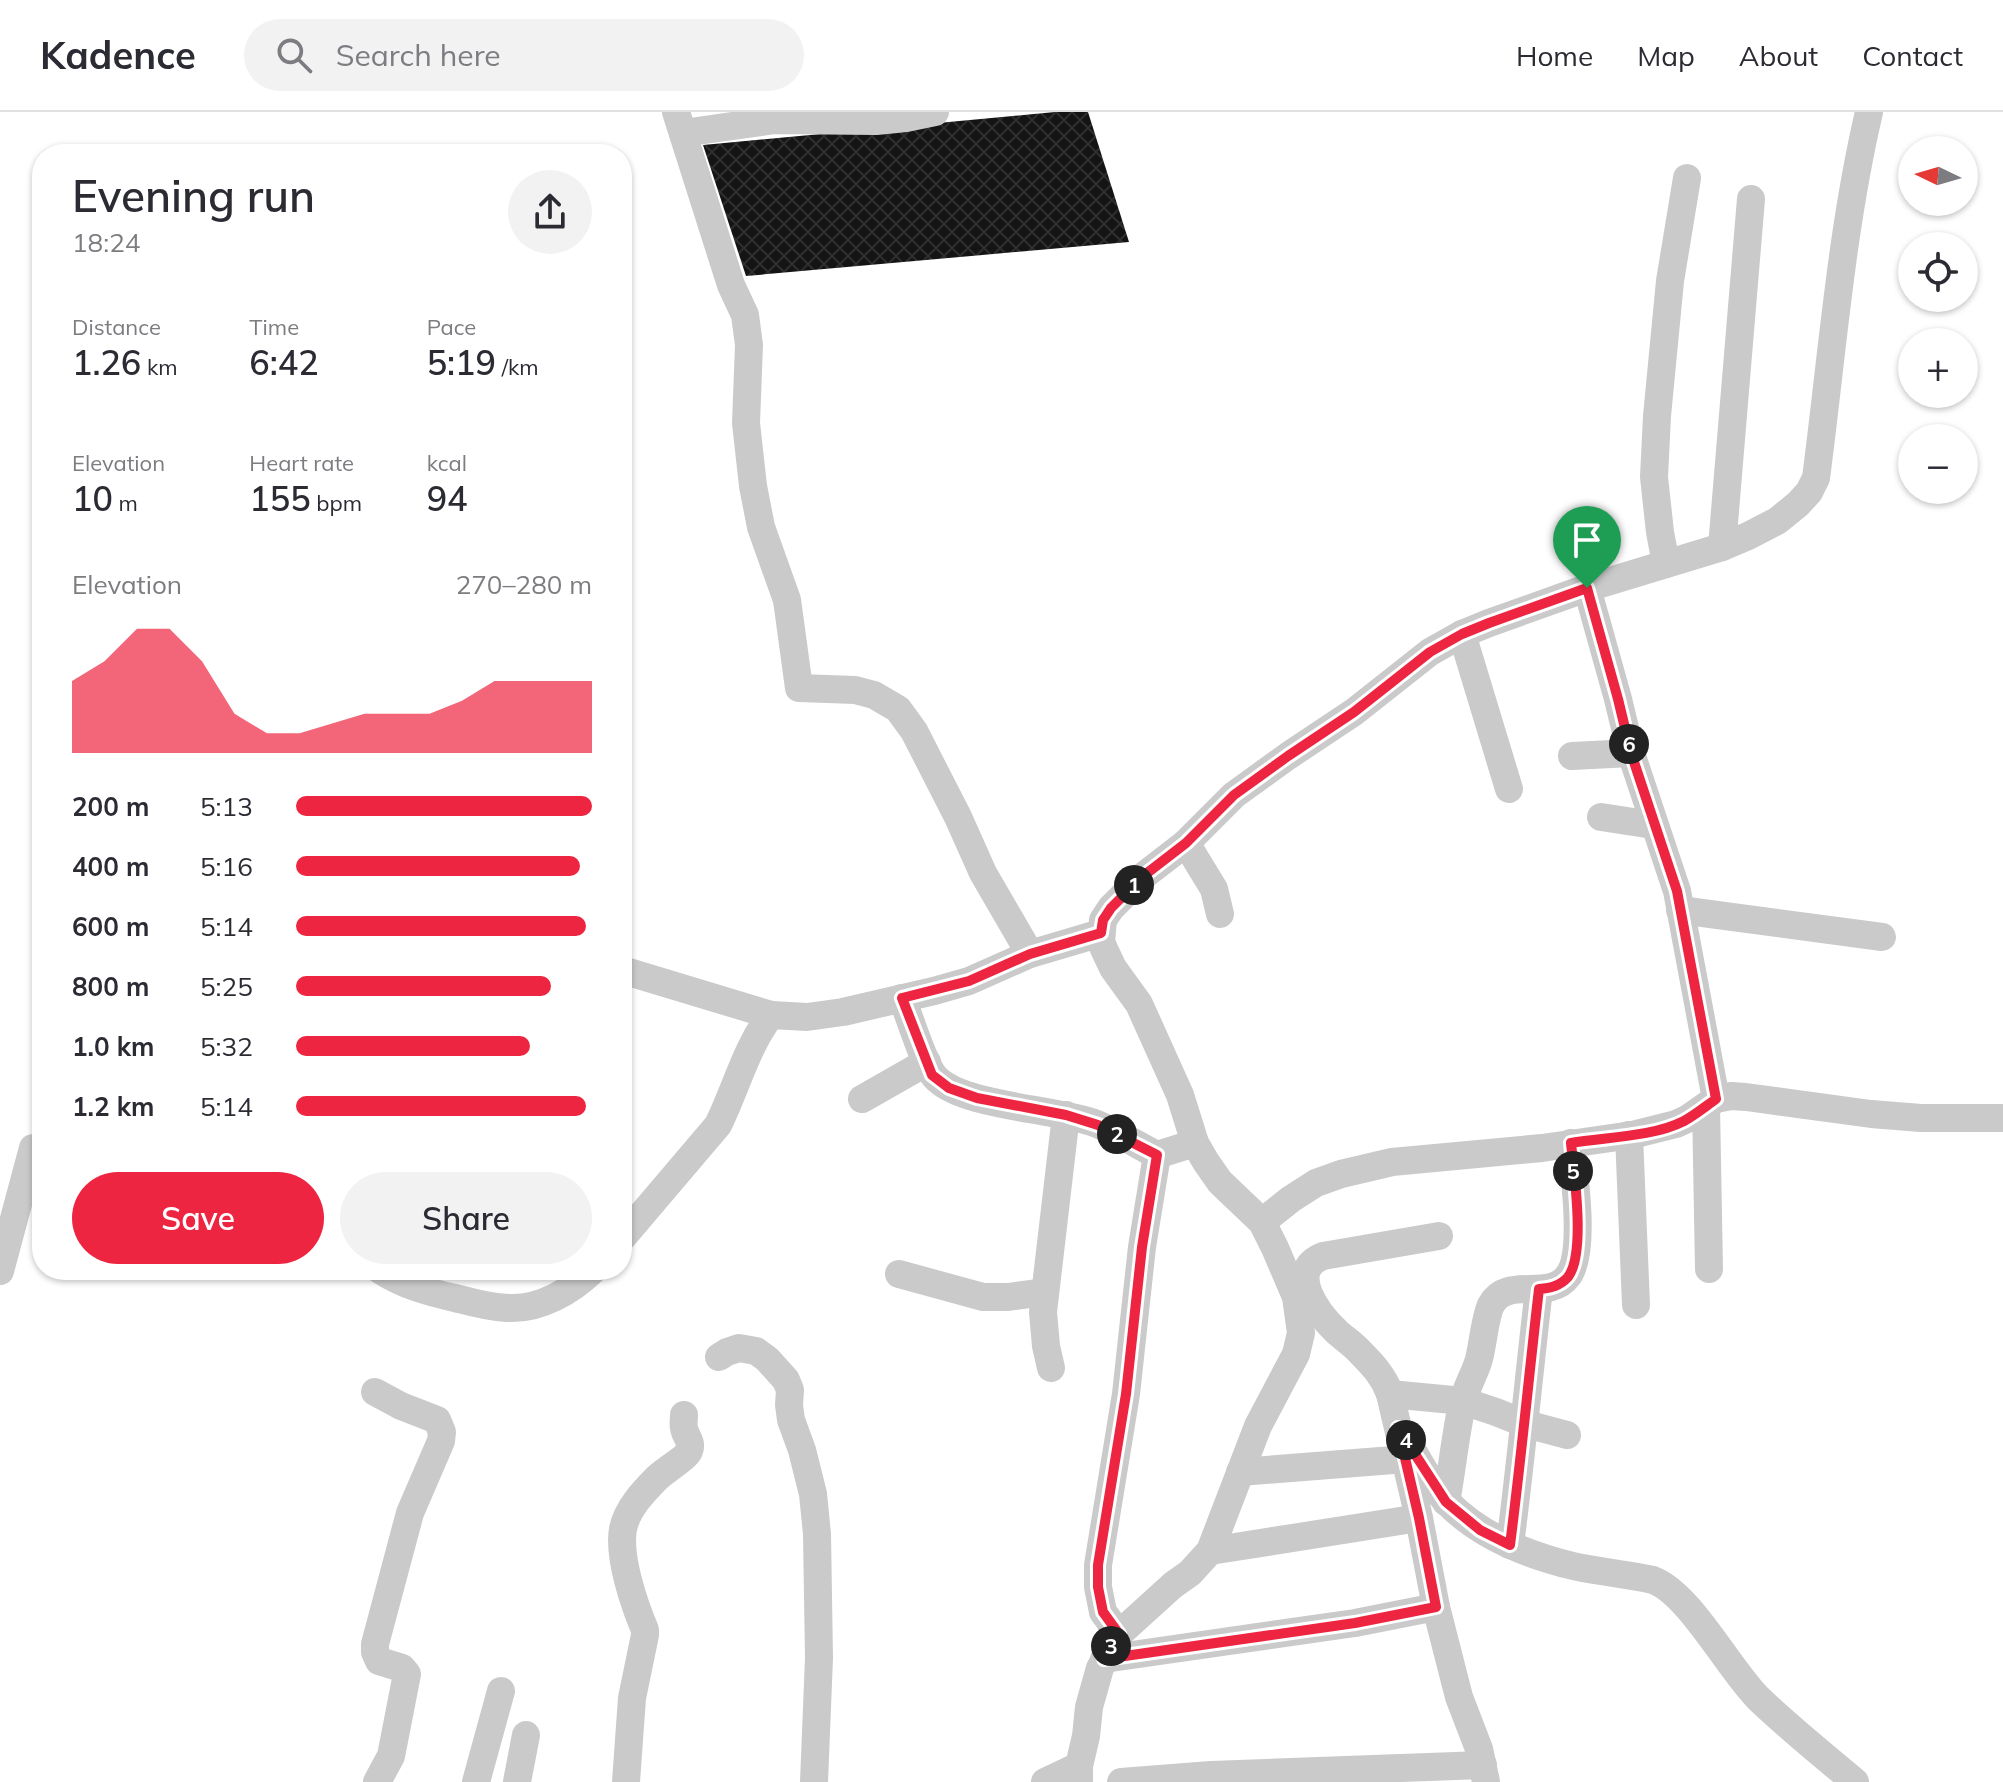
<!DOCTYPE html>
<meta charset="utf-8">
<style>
:root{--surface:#fff;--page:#f2f2f3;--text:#2b2b33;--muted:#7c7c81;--line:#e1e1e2;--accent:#ee2541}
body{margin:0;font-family:Mulish,sans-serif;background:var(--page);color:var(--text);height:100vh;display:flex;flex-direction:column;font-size:30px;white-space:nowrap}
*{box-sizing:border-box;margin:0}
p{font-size:26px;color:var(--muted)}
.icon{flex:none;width:44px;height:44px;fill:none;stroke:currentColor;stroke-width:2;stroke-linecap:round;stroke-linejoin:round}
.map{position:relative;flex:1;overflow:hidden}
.side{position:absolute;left:32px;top:32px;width:600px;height:1136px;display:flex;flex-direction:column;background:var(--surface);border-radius:32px;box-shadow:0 2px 6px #0004}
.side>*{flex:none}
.needle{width:52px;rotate:275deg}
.controls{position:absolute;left:1898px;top:24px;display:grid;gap:16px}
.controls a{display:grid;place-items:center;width:80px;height:80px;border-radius:50%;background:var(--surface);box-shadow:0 2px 6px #0004;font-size:40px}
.pin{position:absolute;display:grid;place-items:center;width:68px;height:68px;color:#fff;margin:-82px -34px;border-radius:50% 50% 50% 0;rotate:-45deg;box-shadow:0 0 8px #0007}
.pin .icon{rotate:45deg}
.km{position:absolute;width:40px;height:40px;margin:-20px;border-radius:50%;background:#222;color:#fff;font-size:22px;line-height:40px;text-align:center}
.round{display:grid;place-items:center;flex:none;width:84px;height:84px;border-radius:42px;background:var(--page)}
.overview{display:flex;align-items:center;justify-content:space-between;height:136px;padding:0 40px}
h1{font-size:44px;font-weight:600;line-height:60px}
.figures{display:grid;grid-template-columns:repeat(3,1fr);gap:12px;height:136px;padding:8px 40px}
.figures div{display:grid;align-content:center}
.figures b{font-size:34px;font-weight:600}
.figures small{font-size:22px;font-weight:400}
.figures p{font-size:22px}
.chart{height:224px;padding:16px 40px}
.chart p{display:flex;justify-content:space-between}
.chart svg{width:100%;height:144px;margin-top:8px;fill:var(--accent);opacity:.7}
.cta{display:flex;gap:16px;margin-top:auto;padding:16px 40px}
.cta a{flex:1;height:92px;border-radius:48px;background:var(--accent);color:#fff;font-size:32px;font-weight:600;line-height:92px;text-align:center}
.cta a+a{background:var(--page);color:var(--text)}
ul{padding:0 40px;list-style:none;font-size:26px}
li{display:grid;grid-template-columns:128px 96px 1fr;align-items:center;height:60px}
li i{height:20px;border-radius:10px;background:var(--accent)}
header{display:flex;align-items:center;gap:48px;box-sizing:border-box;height:112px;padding:0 40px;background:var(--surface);border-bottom:2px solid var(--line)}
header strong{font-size:38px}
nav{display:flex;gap:44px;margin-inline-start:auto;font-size:28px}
.search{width:560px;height:72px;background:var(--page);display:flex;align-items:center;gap:20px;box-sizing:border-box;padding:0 28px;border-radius:44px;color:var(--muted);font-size:30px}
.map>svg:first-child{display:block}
.building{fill:url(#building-cross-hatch)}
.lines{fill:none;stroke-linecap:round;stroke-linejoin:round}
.minor{stroke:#cacaca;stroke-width:28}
.route-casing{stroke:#fff;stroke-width:16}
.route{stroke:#ee2541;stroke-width:10}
</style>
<header>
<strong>Kadence</strong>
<div class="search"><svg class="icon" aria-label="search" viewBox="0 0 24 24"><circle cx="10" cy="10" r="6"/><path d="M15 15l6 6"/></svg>Search here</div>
<nav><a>Home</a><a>Map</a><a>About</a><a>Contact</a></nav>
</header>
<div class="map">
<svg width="2003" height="1670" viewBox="0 0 2003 1670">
<defs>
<pattern id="building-cross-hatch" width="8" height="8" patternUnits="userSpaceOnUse" patternTransform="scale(2)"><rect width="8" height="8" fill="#141414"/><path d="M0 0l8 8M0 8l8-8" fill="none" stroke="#2e2e2e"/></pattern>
</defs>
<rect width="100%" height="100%" fill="#fff"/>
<path class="building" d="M1055 0H1088L1129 130 746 164 703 33Z"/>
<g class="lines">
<g class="minor">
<path d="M676 0 731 173 745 203 749 233 746 311 753 374 761 415 787 488 799 576 855 578 874 583 898 597 914 619 958 705 983 761 1030 842"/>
<path d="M683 21 775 8 876 9 906 6 935 0"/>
<path d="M1722 435 1751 87"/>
<path d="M1666 452 1660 420 1654 365 1657 304 1670 169 1687 66"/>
<path d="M1587 476 1618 587 1631 641 1677 779 1716 987"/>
<path d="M1462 522 1509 677"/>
<path d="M1572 644 1631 641"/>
<path d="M1601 705 1653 713"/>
<path d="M1186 731 1214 777 1220 802"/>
<path d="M1680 798 1882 825"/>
<path d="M622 858 771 903"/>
<path d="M902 886C909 903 924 953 935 965 962 995 1056 996 1097 1012 1118 1021 1138 1033 1157 1043L1195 1031"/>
<path d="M862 987 927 950"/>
<path d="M1706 994 1709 1157"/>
<path d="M1629 1023 1636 1193"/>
<path d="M1262 1110 1291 1087 1316 1071 1341 1062 1392 1050 1542 1036 1632 1023 1676 1012 1687 1007 1716 987 1731 984 1746 985 1871 1002 1921 1006H2003"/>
<path d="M1439 1124 1323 1144C1285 1159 1318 1202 1337 1220 1345 1227 1354 1233 1361 1241 1373 1253 1384 1265 1390 1282L1419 1406 1436 1495 1459 1585 1479 1637 1486 1670"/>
<path d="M622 1126 718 1013C736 977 746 935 771 903L807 905 843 900 934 879 969 869 1030 842 1101 821"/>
<path d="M380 1158C403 1173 428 1180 455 1186 472 1190 492 1196 510 1196 541 1197 571 1179 593 1158"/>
<path d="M0 1159 33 1036"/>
<path d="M899 1162 983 1185H1008L1045 1180"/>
<path d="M719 1245 727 1240 739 1236 756 1239 767 1247 786 1268 790 1278 789 1293 791 1308 802 1338 813 1382 817 1422 819 1546 814 1670"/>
<path d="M1051 1256 1046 1234 1043 1200 1066 1003"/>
<path d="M375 1280 401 1294 437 1308 442 1320 441 1329 410 1401 375 1532V1540L379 1549 402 1556 407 1562 391 1644 377 1670"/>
<path d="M1390 1282 1463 1289 1496 1300 1526 1312 1567 1323"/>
<path d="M1410 1334C1421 1353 1433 1376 1448 1391 1481 1425 1528 1443 1573 1454 1600 1460 1626 1462 1653 1468 1690 1482 1728 1556 1758 1586 1788 1615 1823 1643 1855 1670"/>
<path d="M1240 1360 1406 1347"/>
<path d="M1446 1390C1452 1358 1455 1325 1462 1293 1465 1277 1475 1262 1479 1247 1483 1232 1485 1205 1491 1193 1507 1163 1549 1190 1568 1164 1586 1141 1574 1061 1571 1031"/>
<path d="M1510 1433C1521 1348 1529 1262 1539 1177"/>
<path d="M1210 1439 1419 1406"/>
<path d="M1119 1522 1103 1500 1098 1475V1453L1126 1282 1142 1135 1157 1043"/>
<path d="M1104 1547 1355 1511 1436 1495"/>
<path d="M476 1670 501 1579"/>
<path d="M517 1670 526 1623"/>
<path d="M626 1670 632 1586 645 1523V1518C634 1492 618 1445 623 1417 627 1397 643 1380 657 1366 664 1359 686 1346 689 1339 693 1330 685 1324 684 1316 683 1312 684 1307 684 1303"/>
<path d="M1045 1670 1079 1654"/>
<path d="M1079 1670V1654L1086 1624 1089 1595 1100 1556 1119 1522 1173 1473 1190 1461 1210 1439 1258 1314 1296 1242 1301 1221 1296 1185 1275 1136 1262 1110 1220 1070 1206 1050 1195 1031 1180 983 1139 892 1113 856 1104 837 1101 829 1103 808 1111 796 1142 765 1186 731 1234 683 1288 644 1354 600 1430 540 1462 522 1489 511 1587 476 1722 435 1748 424 1777 409 1798 392 1809 380 1816 366C1832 244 1841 120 1869 0"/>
<path d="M1121 1670 1211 1663 1483 1653"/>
</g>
</g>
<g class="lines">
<defs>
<path id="route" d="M1587 476 1618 587 1631 641 1677 779 1716 987C1706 994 1695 1003 1684 1009 1653 1025 1606 1025 1571 1031 1574 1061 1586 1141 1568 1165 1560 1174 1551 1176 1539 1177 1529 1262 1521 1348 1510 1433L1480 1418 1446 1390 1398 1316 1419 1406 1436 1495 1355 1511 1104 1547 1119 1522 1103 1500 1098 1475V1453L1126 1282 1142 1135 1157 1043 1098 1013 1066 1003 977 986 949 976 932 963 902 886 969 869 1030 842 1101 821 1103 808 1111 796 1142 765 1186 731 1234 683 1288 644 1354 600 1430 540 1462 522 1489 511Z"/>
</defs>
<use href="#route" class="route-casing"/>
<use href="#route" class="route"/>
</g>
</svg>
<div class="controls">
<a><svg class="needle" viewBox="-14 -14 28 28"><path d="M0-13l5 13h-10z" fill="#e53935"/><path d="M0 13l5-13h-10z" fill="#7c7c81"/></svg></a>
<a><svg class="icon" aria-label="locate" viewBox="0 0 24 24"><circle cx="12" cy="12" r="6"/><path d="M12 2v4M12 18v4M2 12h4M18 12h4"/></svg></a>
<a>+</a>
<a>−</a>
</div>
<div class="pin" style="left:1587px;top:476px;background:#1e9e55"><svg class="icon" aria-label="arrive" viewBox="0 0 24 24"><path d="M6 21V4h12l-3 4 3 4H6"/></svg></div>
<b class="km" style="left:1134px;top:773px">1</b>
<b class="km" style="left:1117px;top:1022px">2</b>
<b class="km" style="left:1111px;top:1534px">3</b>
<b class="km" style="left:1406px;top:1328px">4</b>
<b class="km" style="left:1573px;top:1059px">5</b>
<b class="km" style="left:1629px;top:632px">6</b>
<section class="side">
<div class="overview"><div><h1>Evening run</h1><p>18:24</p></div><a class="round"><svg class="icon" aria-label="share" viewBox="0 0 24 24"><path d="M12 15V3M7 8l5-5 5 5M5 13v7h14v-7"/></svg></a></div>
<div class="figures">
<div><p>Distance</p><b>1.26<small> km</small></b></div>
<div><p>Time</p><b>6:42</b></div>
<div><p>Pace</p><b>5:19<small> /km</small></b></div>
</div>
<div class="figures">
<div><p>Elevation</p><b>10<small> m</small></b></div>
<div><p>Heart rate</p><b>155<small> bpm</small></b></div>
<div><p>kcal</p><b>94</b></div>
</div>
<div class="chart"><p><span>Elevation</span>270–280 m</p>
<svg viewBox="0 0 160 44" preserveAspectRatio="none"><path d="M0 44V22L10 16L20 6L30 6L40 16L50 32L60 38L70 38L80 35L90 32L100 32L110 32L120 28L130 22L140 22L150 22L160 22V44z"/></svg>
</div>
<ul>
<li><b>200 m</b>5:13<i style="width:100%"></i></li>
<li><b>400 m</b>5:16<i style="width:96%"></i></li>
<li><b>600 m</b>5:14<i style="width:98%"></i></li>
<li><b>800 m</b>5:25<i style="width:86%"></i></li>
<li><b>1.0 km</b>5:32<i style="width:79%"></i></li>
<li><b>1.2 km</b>5:14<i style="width:98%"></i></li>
</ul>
<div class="cta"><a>Save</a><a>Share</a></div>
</section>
</div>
